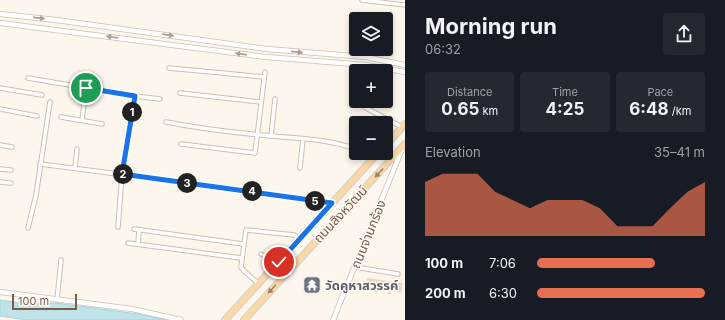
<!DOCTYPE html>
<meta charset="utf-8">
<style>
:root{--surface:#171b24;--page:#242831;--text:#f1f3f6;--muted:#9ea1a6;--accent:#e76f51}
body{margin:0;font-family:Inter,"Noto Sans Thai",sans-serif;background:var(--page);color:var(--text);height:100vh;display:flex;flex-direction:column;font-size:15px;white-space:nowrap}
*{box-sizing:border-box;margin:0}
p{font-size:13px;color:var(--muted)}
.icon{flex:none;width:22px;height:22px;fill:none;stroke:currentColor;stroke-width:2;stroke-linecap:round;stroke-linejoin:round}
.map{position:relative;flex:1;overflow:hidden}
.sheet{display:flex;flex-direction:column;background:var(--surface);width:320px}
.sheet>*{flex:none}
.buttons{position:absolute;left:349px;top:12px;display:grid;gap:8px}
.buttons a{display:grid;place-items:center;width:44px;height:44px;border-radius:4px;background:var(--surface);box-shadow:0 2px 6px #0003;font-size:20px}
.scale{position:absolute;left:12px;bottom:10px;width:65px;box-sizing:border-box;padding-left:4px;border:2px solid #7a5c4d;border-top:0;font-size:11px;line-height:14px;white-space:nowrap;color:#7a5c4d;-webkit-text-stroke:3px #fffaf3;paint-order:stroke}
.pin{position:absolute;display:grid;place-items:center;width:34px;height:34px;color:#fff;margin:-17px;border:2px solid #fff;border-radius:50%;box-shadow:0 1px 4px #0007}
.km{position:absolute;width:20px;height:20px;margin:-10px;border-radius:50%;background:#222;color:#fff;font-size:11px;line-height:20px;text-align:center}
.round{display:grid;place-items:center;flex:none;width:42px;height:42px;border-radius:4px;background:var(--page)}
.headline{display:flex;align-items:center;justify-content:space-between;height:68px;padding:0 20px}
h1{font-size:22px;font-weight:700;line-height:30px}
.stats{display:grid;grid-template-columns:repeat(3,1fr);gap:6px;height:68px;padding:4px 20px}
.stats div{display:grid;align-content:center;border-radius:4px;background:var(--page);text-align:center}
.stats b{font-size:17px;font-weight:700}
.stats small{font-size:11px;font-weight:400}
.stats p{font-size:11px}
.chart{height:112px;padding:8px 20px}
.chart p{display:flex;justify-content:space-between}
.chart svg{width:100%;height:72px;margin-top:4px;fill:var(--accent);opacity:.7}
ul{padding:0 20px;list-style:none;font-size:13px}
li{display:grid;grid-template-columns:64px 48px 1fr;align-items:center;height:30px}
li i{height:10px;border-radius:5px;background:var(--accent)}
main{display:flex;flex:1;min-height:0}
.map>svg:first-child{display:block}
.water{fill:#bfe3e8;stroke:#a5d3da}
.building{fill:#f3d5c3}
.lines{fill:none;stroke-linecap:round;stroke-linejoin:round}
.minor-casing{stroke:#d1beb0;stroke-width:5.5}
.tertiary-casing{stroke:#d1beb0;stroke-width:6}
.primary-casing{stroke:#dad1cd;stroke-width:8}
.minor{stroke:#fff;stroke-width:3.5}
.tertiary{stroke:#fff;stroke-width:4.5}
.primary{stroke:#fbd9a5;stroke-width:5.5}
.oneway{fill:#af9d94}
.oneway2{fill:#a18267}
.route-casing{stroke:#fff;stroke-width:8}
.route{stroke:#1a73e8;stroke-width:5}
.labels{text-anchor:middle;stroke-width:3;stroke-linejoin:round;paint-order:stroke}
.street-label{font-size:13px;fill:#7a5c4d;stroke:#fffaf3}
.worship-label{font-size:13px;font-weight:bold;fill:#5b616d;stroke:#fffaf3;text-anchor:start}
</style>
<main>
<div class="map">
<svg width="405" height="320" viewBox="0 0 405 320">
<rect width="100%" height="100%" fill="#fdf6ec"/>
<path class="water" d="M0 300 26 304 56 303 138 314 166 320H27L0 316Z"/>
<path class="building" d="M367 278 403 283 401 293 392 291 391 294H388V291L378 289 377 293 374 292V289L365 287Z"/>
<g class="lines">
<defs>
<g id="minor">
<path d="M362 0 405 5"/>
<path d="M169 68 264 77"/>
<path d="M28 78 135 96 160 99"/>
<path d="M0 88 42 95"/>
<path d="M180 93 261 102"/>
<path d="M363 101V105L366 108 402 127"/>
<path d="M0 109 37 116"/>
<path d="M61 117 102 124"/>
<path d="M82 120 86 88"/>
<path d="M166 122C197 128 229 132 260 135 292 138 325 138 356 149"/>
<path d="M271 136 275 99"/>
<path d="M181 144 255 153 265 72"/>
<path d="M0 145 12 147"/>
<path d="M365 153 375 157"/>
<path d="M40 164 259 192 332 203"/>
<path d="M75 168 77 149"/>
<path d="M300 168 303 139"/>
<path d="M0 169 11 170"/>
<path d="M0 182 11 183"/>
<path d="M118 227 122 174 135 96"/>
<path d="M28 228 36 195 50 102"/>
<path d="M134 229 243 244"/>
<path d="M128 243 241 258"/>
<path d="M138 244 139 230"/>
<path d="M261 254 279 262"/>
<path d="M355 267 398 274"/>
<path d="M258 283 244 271 241 267 246 230 294 235 300 238"/>
<path d="M57 300 61 260"/>
</g>
<g id="tertiary">
<path d="M0 14 56 20 267 49 366 57 405 65"/>
<path d="M0 23 266 57 366 65 405 72"/>
<path d="M0 292 132 309 181 320"/>
<path d="M333 320 402 149"/>
</g>
<g id="primary">
<path d="M386 145 405 124"/>
<path d="M225 320 378 153"/>
<path d="M244 320 405 144"/>
</g>
</defs>
<use href="#minor" class="minor-casing"/>
<use href="#tertiary" class="tertiary-casing"/>
<use href="#primary" class="primary-casing"/>
<use href="#minor" class="minor"/>
<use href="#tertiary" class="tertiary"/>
<use href="#primary" class="primary"/>
</g>
<defs><path id="oneway-solid" d="M-6-.8H1V-3.2L6.5 0L1 3.2V.8H-6Z"/></defs>
<g class="oneway">
<use href="#oneway-solid" transform="translate(39 18) rotate(6)"/>
<use href="#oneway-solid" transform="translate(168 35) rotate(8)"/>
<use href="#oneway-solid" transform="translate(112 37) rotate(-172)"/>
<use href="#oneway-solid" transform="translate(297 52) rotate(6)"/>
<use href="#oneway-solid" transform="translate(241 54) rotate(-172)"/>
</g>
<g class="oneway2">
<use href="#oneway-solid" transform="translate(379 173) rotate(133)"/>
<use href="#oneway-solid" transform="translate(272 289) rotate(132)"/>
</g>
<g class="lines">
<defs>
<path id="route" d="M86 88 135 96 122 174 332 203 279 262"/>
</defs>
<use href="#route" class="route-casing"/>
<use href="#route" class="route"/>
</g>
<defs>
<symbol id="temple-square" viewBox="-11 -11 22 22"><rect x="-9" y="-9" width="18" height="18" rx="4" fill="#6b7280" stroke="#fffaf3"/><path d="M0-6L5-2H3V0L6.5 2.5H4V6H1.5V3h-3V6H-4V2.5H-6.5L-3 0V-2H-5Z" fill="#fff"/></symbol>
</defs>
<g fill-rule="evenodd">
<use href="#temple-square" x="302" y="275" width="20" height="20"/>
</g>
<g class="labels">
<g class="street-label">
<text transform="translate(340 214) rotate(-47)" y="5">ถนนสิงหวัฒน์</text>
<text transform="translate(368 234) rotate(-68)" y="5">ถนนจ่านกร้อง</text>
</g>
<g class="worship-label">
<text x="325" y="290">วัดคูหาสวรรค์</text>
</g>
</g>
</svg>
<div class="buttons">
<a><svg class="icon" aria-label="layers" viewBox="0 0 24 24"><path d="M12 4l9 5-9 5-9-5zM3 14l9 5 9-5"/></svg></a>
<a>+</a>
<a>−</a>
</div>
<div class="scale">100 m</div>
<div class="pin" style="left:86px;top:88px;background:#1e9e55"><svg class="icon" aria-label="arrive" viewBox="0 0 24 24"><path d="M6 21V4h12l-3 4 3 4H6"/></svg></div>
<div class="pin" style="left:279px;top:262px;background:#d93025"><svg class="icon" aria-label="check" viewBox="0 0 24 24"><path d="M5 12l5 5 9-10"/></svg></div>
<b class="km" style="left:132px;top:112px">1</b>
<b class="km" style="left:123px;top:174px">2</b>
<b class="km" style="left:187px;top:183px">3</b>
<b class="km" style="left:252px;top:191px">4</b>
<b class="km" style="left:315px;top:201px">5</b>
</div>
<section class="sheet">
<div class="headline"><div><h1>Morning run</h1><p>06:32</p></div><a class="round"><svg class="icon" aria-label="share" viewBox="0 0 24 24"><path d="M12 15V3M7 8l5-5 5 5M5 13v7h14v-7"/></svg></a></div>
<div class="stats">
<div><p>Distance</p><b>0.65<small> km</small></b></div>
<div><p>Time</p><b>4:25</b></div>
<div><p>Pace</p><b>6:48<small> /km</small></b></div>
</div>
<div class="chart"><p><span>Elevation</span>35–41 m</p>
<svg viewBox="0 0 160 44" preserveAspectRatio="none"><path d="M0 44V11L10 6L20 6L30 6L40 17L50 22L60 27L70 22L80 22L90 22L100 27L110 38L120 38L130 38L140 27L150 17L160 11V44z"/></svg>
</div>
<ul>
<li><b>100 m</b>7:06<i style="width:70%"></i></li>
<li><b>200 m</b>6:30<i style="width:100%"></i></li>
</ul>
</section>
</main>
